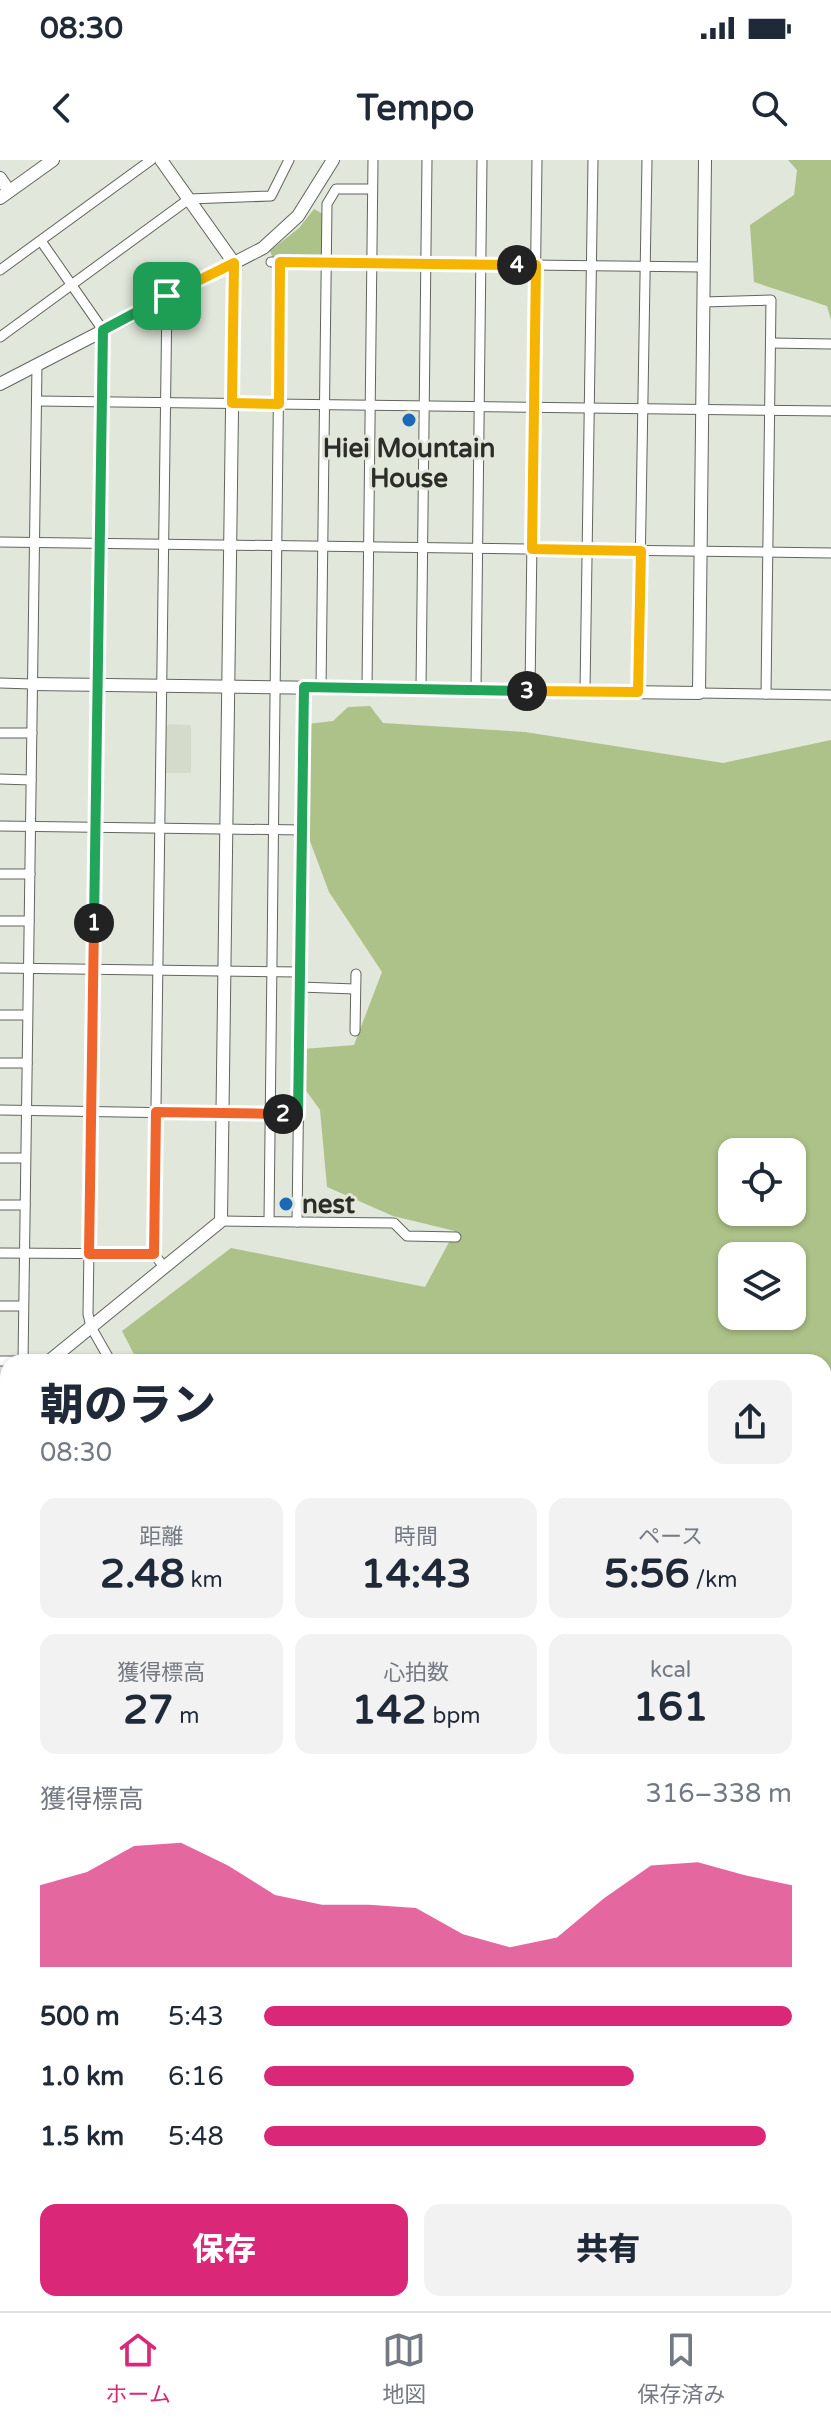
<!DOCTYPE html>
<html lang="ja">
<meta charset="utf-8">
<style>
:root{--surface:#fff;--page:#f2f2f3;--text:#1f2937;--muted:#747a83;--line:#e0e1e3;--accent:#db2777}
body{margin:0;font-family:"Varela Round","Noto Sans JP",sans-serif;background:var(--page);color:var(--text);height:100vh;display:flex;flex-direction:column;font-size:30px;white-space:nowrap}
*{box-sizing:border-box;margin:0}
p{font-size:26px;color:var(--muted)}
.icon{flex:none;width:44px;height:44px;fill:none;stroke:currentColor;stroke-width:2;stroke-linecap:round;stroke-linejoin:round}
.map{position:relative;flex:1;overflow:hidden}
.panel{position:absolute;left:0px;top:1194px;width:832px;height:958px;display:flex;flex-direction:column;background:var(--surface);border-radius:24px 24px 0 0;box-shadow:0 2px 6px #0004}
.panel>*{flex:none}
.buttons{position:absolute;left:718px;top:978px;display:grid;gap:16px}
.buttons a{display:grid;place-items:center;width:88px;height:88px;border-radius:16px;background:var(--surface);box-shadow:0 2px 6px #0004;font-size:40px}
.pin{position:absolute;display:grid;place-items:center;width:68px;height:68px;color:#fff;margin:-34px;border-radius:16px;box-shadow:0 4px 12px #0006}
.km{position:absolute;width:40px;height:40px;margin:-20px;border-radius:50%;background:#222;color:#fff;font-size:22px;line-height:40px;text-align:center}
.round{display:grid;place-items:center;flex:none;width:84px;height:84px;border-radius:16px;background:var(--page)}
.summary{display:flex;align-items:center;justify-content:space-between;height:136px;padding:0 40px}
h1{font-size:44px;font-weight:800;line-height:60px}
.figures{display:grid;grid-template-columns:repeat(3,1fr);gap:12px;height:136px;padding:8px 40px}
.figures div{display:grid;align-content:center;border-radius:16px;background:var(--page);text-align:center}
.figures b{font-size:40px;font-weight:800}
.figures small{font-size:22px;font-weight:400}
.figures p{font-size:22px}
.chart{height:224px;padding:16px 40px}
.chart p{display:flex;justify-content:space-between}
.chart svg{width:100%;height:144px;margin-top:8px;fill:var(--accent);opacity:.7}
.action{display:flex;gap:16px;margin-top:auto;padding:16px 40px}
.action a{flex:1;height:92px;border-radius:16px;background:var(--accent);color:#fff;font-size:32px;font-weight:800;line-height:92px;text-align:center}
.action a+a{background:var(--page);color:var(--text)}
ul{padding:0 40px;list-style:none;font-size:26px}
li{display:grid;grid-template-columns:128px 96px 1fr;align-items:center;height:60px}
li i{height:20px;border-radius:10px;background:var(--accent)}
.status{display:flex;justify-content:space-between;align-items:center;height:56px;padding:0 40px;background:var(--surface);direction:ltr}
.status svg{height:22px;fill:currentColor}
header{display:flex;justify-content:space-between;align-items:center;height:104px;padding:0 40px;background:var(--surface);font-size:36px;font-weight:800}
.dock{display:flex;justify-content:space-around;align-items:center;height:112px;border-top:2px solid var(--line);background:var(--surface);font-size:22px;color:var(--muted)}
.dock a{display:grid;justify-items:center;gap:4px}
.dock .on{color:var(--accent)}
.map>svg:first-child{display:block}
.built{fill:#d5dbca}
.green{fill:#acc288;fill-rule:evenodd}
.lines{fill:none;stroke-linecap:round;stroke-linejoin:round}
.street-casing{stroke:#62655c;stroke-width:11}
.secondary-casing{stroke:#62655c;stroke-width:14}
.street{stroke:#fff;stroke-width:9}
.secondary{stroke:#fff;stroke-width:12}
.split-1-casing{stroke:#fff;stroke-width:16}
.split-2-casing{stroke:#fff;stroke-width:16}
.split-3-casing{stroke:#fff;stroke-width:16}
.split-4-casing{stroke:#fff;stroke-width:16}
.split-5-casing{stroke:#fff;stroke-width:16}
.split-1{stroke:#22a559;stroke-width:10}
.split-2{stroke:#f0652b;stroke-width:10}
.split-3{stroke:#22a559;stroke-width:10}
.split-4{stroke:#f5b400;stroke-width:10}
.split-5{stroke:#f5b400;stroke-width:10}
.poi-dot{fill:#1d69b8;stroke:#e2e7dc;stroke-width:3}
.labels{text-anchor:middle;stroke-width:6;stroke-linejoin:round;paint-order:stroke}
.poi-label{font-size:26px;font-weight:bold;fill:#2c2d29;stroke:#e2e7dc}
</style>
<div class="status"><b>08:30</b><svg viewBox="0 0 49 12"><path d="M0 12V9h3v3zM5 12V6h3v6zM10 12V3h3v9zM15 12V0h3v12zM26 1h20v11H26zM47 4h2v5h-2z"/></svg></div>
<header><svg class="icon" aria-label="back" viewBox="0 0 24 24"><path d="M15 5l-7 7 7 7"/></svg>Tempo<svg class="icon" aria-label="search" viewBox="0 0 24 24"><circle cx="10" cy="10" r="6"/><path d="M15 15l6 6"/></svg></header>
<div class="map">
<svg width="831" height="2151" viewBox="0 0 831 2151">
<rect width="100%" height="100%" fill="#e2e7dc"/>
<path class="built" d="M168 564 191 565V613H164L165 572Z"/>
<g class="green">
<path d="M788 0H831V160L827 146 754 122 750 65 794 35 797 10Z"/>
<path d="M314 49 323 54 322 98H273L270 91 299 68Z"/>
<path d="M370 546 383 563 525 572 723 603 831 580V2151H0V1508L8 1507V2144H824V1202H138L122 1171 231 1088 425 1127 455 1071 393 1056 327 1027 320 950 302 925 303 889 354 885 382 812 329 732 307 673V564L333 561 348 547ZM732 992H792V1052H732ZM732 1096H792V1156H732Z"/>
<path d="M8 1285V1441L0 1427V1290Z"/>
</g>
<g class="lines">
<defs>
<g id="street">
<path d="M41 81 103 170 88 1154 91 1167 111 1202"/>
<path d="M271 102 703 107"/>
<path d="M0 110 151 0"/>
<path d="M703 142 771 140 766 534"/>
<path d="M0 177 189 39 271 36 289 0"/>
<path d="M771 183 831 184"/>
<path d="M37 241 831 251"/>
<path d="M0 382 831 393"/>
<path d="M0 523 32 524"/>
<path d="M321 528 327 44 336 29H372"/>
<path d="M367 528 373 0"/>
<path d="M421 529 427 0"/>
<path d="M476 530 482 0"/>
<path d="M530 531 537 0"/>
<path d="M585 531 593 0"/>
<path d="M638 532 647 0"/>
<path d="M699 533 831 535"/>
<path d="M0 573H32"/>
<path d="M0 619 31 620"/>
<path d="M0 666 302 670"/>
<path d="M0 714H30"/>
<path d="M0 761H29"/>
<path d="M0 808 300 812"/>
<path d="M300 827 355 829"/>
<path d="M0 855H27"/>
<path d="M355 871 356 814"/>
<path d="M0 903H27"/>
<path d="M0 950 298 955"/>
<path d="M0 998H25"/>
<path d="M0 1045H25"/>
<path d="M221 1061 394 1063 407 1076 456 1077"/>
<path d="M269 1061 280 102"/>
<path d="M297 1062 304 527"/>
<path d="M0 1093 154 1094"/>
<path d="M164 1107 154 1094 167 136"/>
<path d="M0 1146H23"/>
<path d="M0 1201H22"/>
<path d="M23 1202 37 204"/>
<path d="M824 1337 831 1339"/>
<path d="M0 1739 8 1742"/>
<path d="M824 2074 831 2073"/>
</g>
<g id="secondary">
<path d="M0 18 9 31"/>
<path d="M0 38 53 0"/>
<path d="M0 224 263 88 298 56 333 0"/>
<path d="M32 524 699 533 705 0"/>
<path d="M48 1202 221 1061 234 103 161 0"/>
<path d="M0 1241 8 1235"/>
</g>
</defs>
<use href="#street" class="street-casing"/>
<use href="#secondary" class="secondary-casing"/>
<use href="#street" class="street"/>
<use href="#secondary" class="secondary"/>
</g>
<g class="lines">
<defs>
<path id="split-1" d="M94 763 103 170 167 136"/>
<path id="split-2" d="M94 763 89 1094H154L156 952 283 954"/>
<path id="split-3" d="M283 954 298 955 304 527 527 531"/>
<path id="split-4" d="M517 105H536L532 389 641 391 638 532 527 531"/>
<path id="split-5" d="M167 136 234 103 232 243 279 244 280 102 517 105"/>
</defs>
<use href="#split-1" class="split-1-casing"/>
<use href="#split-2" class="split-2-casing"/>
<use href="#split-3" class="split-3-casing"/>
<use href="#split-4" class="split-4-casing"/>
<use href="#split-5" class="split-5-casing"/>
<use href="#split-1" class="split-1"/>
<use href="#split-2" class="split-2"/>
<use href="#split-3" class="split-3"/>
<use href="#split-4" class="split-4"/>
<use href="#split-5" class="split-5"/>
</g>
<g class="poi-dot">
<circle cx="409" cy="260" r="8"/>
<circle cx="286" cy="1044" r="8"/>
</g>
<g class="labels">
<g class="poi-label">
<text x="409" y="297">Hiei Mountain<tspan x="409" dy="30">House</tspan></text>
<text x="302" y="1053" text-anchor="start">nest</text>
</g>
</g>
</svg>
<div class="buttons">
<a><svg class="icon" aria-label="locate" viewBox="0 0 24 24"><circle cx="12" cy="12" r="6"/><path d="M12 2v4M12 18v4M2 12h4M18 12h4"/></svg></a>
<a><svg class="icon" aria-label="layers" viewBox="0 0 24 24"><path d="M12 4l9 5-9 5-9-5zM3 14l9 5 9-5"/></svg></a>
</div>
<div class="pin" style="left:167px;top:136px;background:#1e9e55"><svg class="icon" aria-label="arrive" viewBox="0 0 24 24"><path d="M6 21V4h12l-3 4 3 4H6"/></svg></div>
<b class="km" style="left:94px;top:763px">1</b>
<b class="km" style="left:283px;top:954px">2</b>
<b class="km" style="left:527px;top:531px">3</b>
<b class="km" style="left:517px;top:105px">4</b>
<section class="panel">
<div class="summary"><div><h1>朝のラン</h1><p>08:30</p></div><a class="round"><svg class="icon" aria-label="share" viewBox="0 0 24 24"><path d="M12 15V3M7 8l5-5 5 5M5 13v7h14v-7"/></svg></a></div>
<div class="figures">
<div><p>距離</p><b>2.48<small> km</small></b></div>
<div><p>時間</p><b>14:43</b></div>
<div><p>ペース</p><b>5:56<small> /km</small></b></div>
</div>
<div class="figures">
<div><p>獲得標高</p><b>27<small> m</small></b></div>
<div><p>心拍数</p><b>142<small> bpm</small></b></div>
<div><p>kcal</p><b>161</b></div>
</div>
<div class="chart"><p><span>獲得標高</span>316–338 m</p>
<svg viewBox="0 0 160 44" preserveAspectRatio="none"><path d="M0 44V19L10 15L20 7L30 6L40 13L50 22L60 25L70 25L80 26L90 34L100 38L110 35L120 23L130 13L140 12L150 16L160 19V44z"/></svg>
</div>
<ul>
<li><b>500 m</b>5:43<i style="width:100%"></i></li>
<li><b>1.0 km</b>6:16<i style="width:70%"></i></li>
<li><b>1.5 km</b>5:48<i style="width:95%"></i></li>
</ul>
<div class="action"><a>保存</a><a>共有</a></div>
</section>
</div>
<nav class="dock">
<a class="on"><svg class="icon" aria-label="home" viewBox="0 0 24 24"><path d="M3 11l9-7 9 7M6 9v11h12V9"/></svg>ホーム</a>
<a><svg class="icon" aria-label="map" viewBox="0 0 24 24"><path d="M3 6l6-2 6 2 6-2v14l-6 2-6-2-6 2zM9 4v14M15 6v14"/></svg>地図</a>
<a><svg class="icon" aria-label="saved" viewBox="0 0 24 24"><path d="M7 4h10v16l-5-4-5 4z"/></svg>保存済み</a>
</nav>
